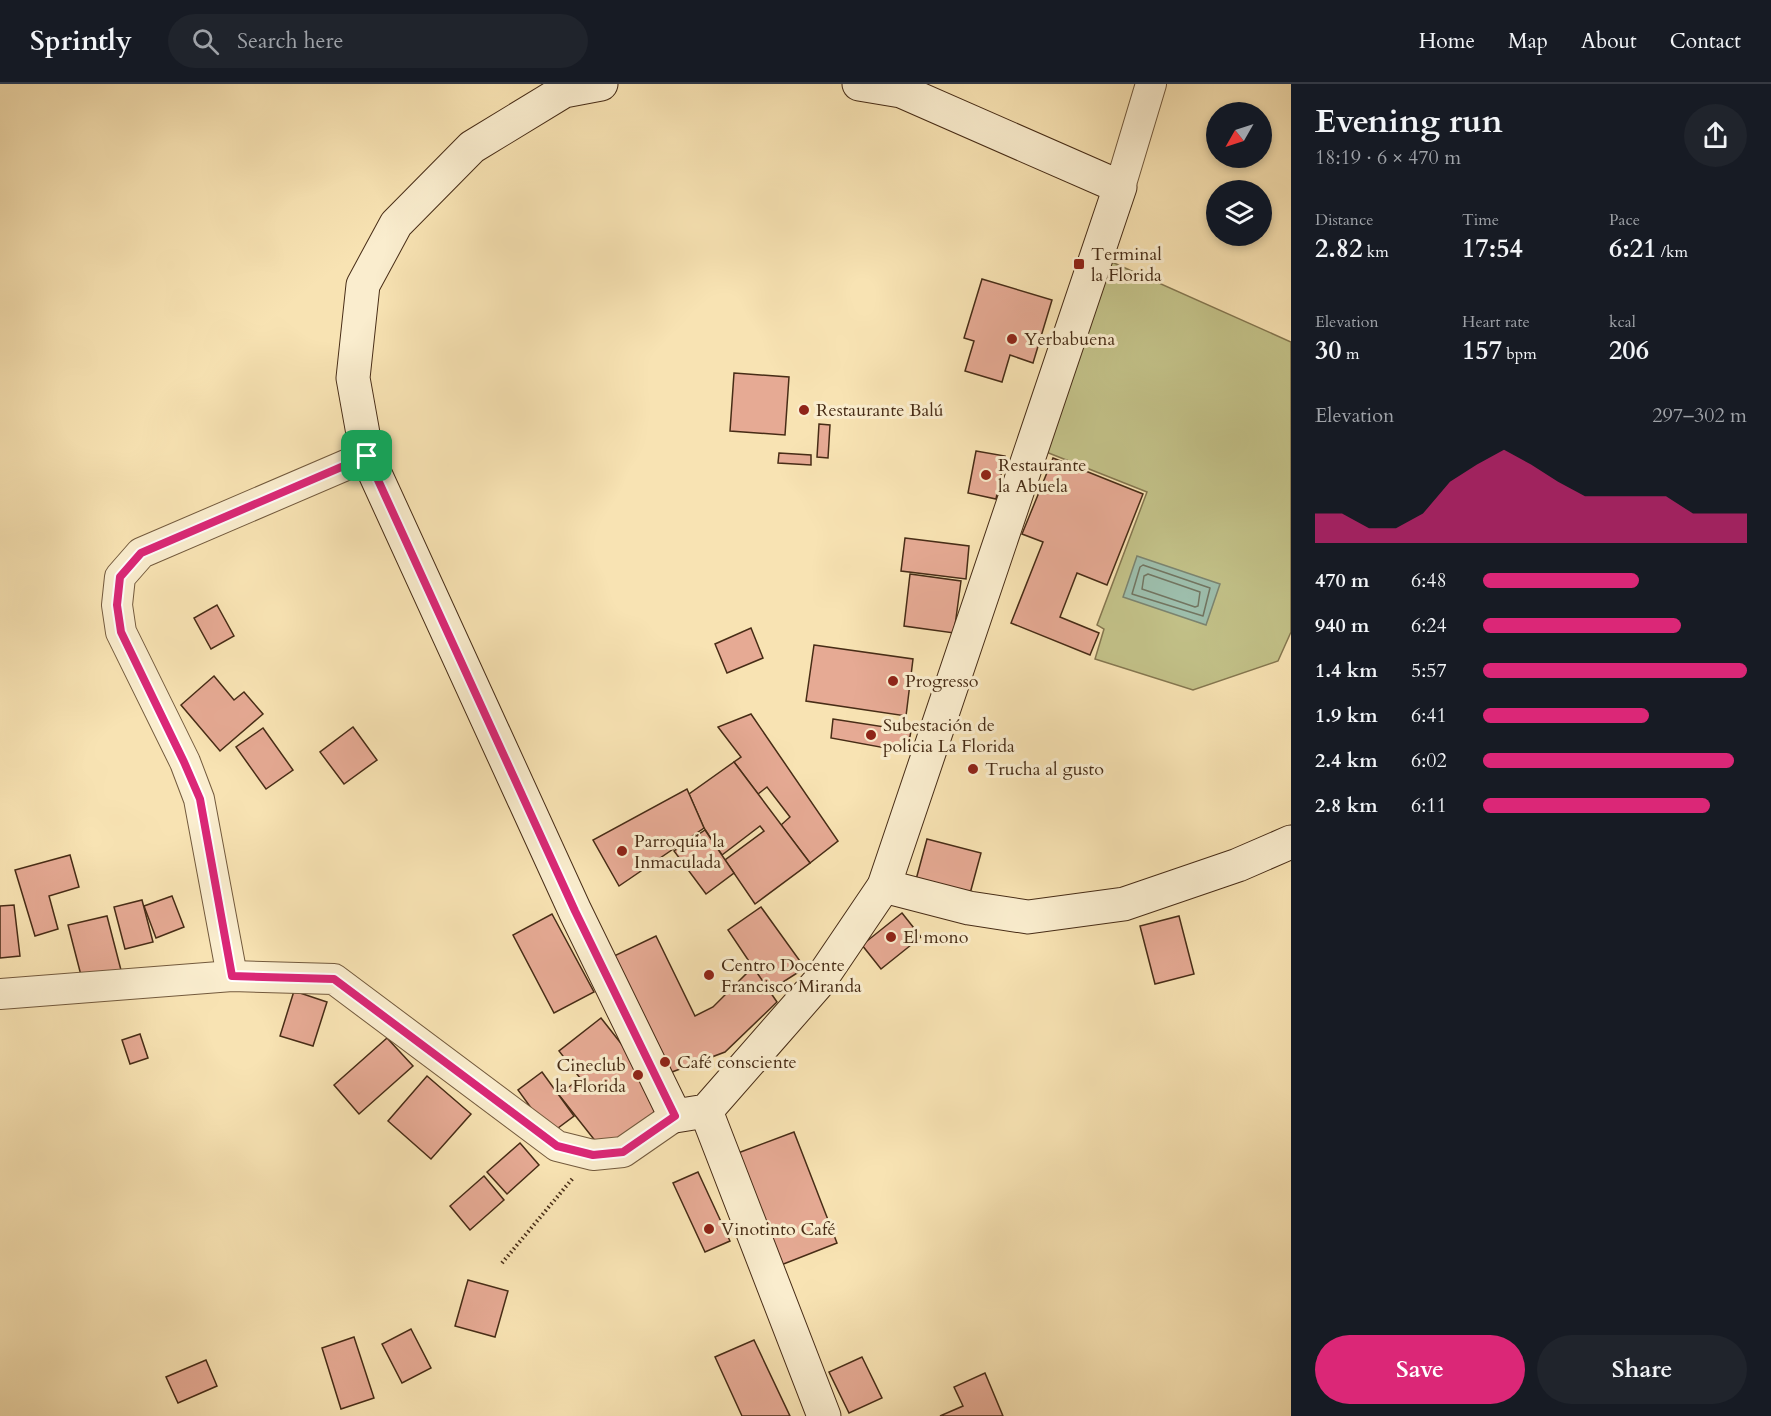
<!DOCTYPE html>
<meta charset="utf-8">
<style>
:root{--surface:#171b24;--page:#20242c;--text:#f1f3f6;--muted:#9ea1a6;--line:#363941;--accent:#db2777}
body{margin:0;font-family:Cardo,serif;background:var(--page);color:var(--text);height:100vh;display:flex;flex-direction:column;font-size:22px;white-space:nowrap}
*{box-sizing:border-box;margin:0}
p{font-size:20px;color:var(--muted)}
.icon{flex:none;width:33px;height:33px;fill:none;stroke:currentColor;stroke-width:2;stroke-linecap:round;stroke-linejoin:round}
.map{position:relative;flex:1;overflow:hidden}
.panel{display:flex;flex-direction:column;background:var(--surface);width:480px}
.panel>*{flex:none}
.needle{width:39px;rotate:231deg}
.tools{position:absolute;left:1206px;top:18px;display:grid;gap:12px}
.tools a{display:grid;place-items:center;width:66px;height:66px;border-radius:50%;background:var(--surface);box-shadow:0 3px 9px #0003;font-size:30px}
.pin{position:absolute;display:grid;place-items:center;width:51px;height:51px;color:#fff;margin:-26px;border-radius:12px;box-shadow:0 3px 9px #0006}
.round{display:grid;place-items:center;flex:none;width:63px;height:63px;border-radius:32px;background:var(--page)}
.overview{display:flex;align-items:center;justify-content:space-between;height:102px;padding:0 24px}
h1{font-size:33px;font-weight:700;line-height:45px}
.figures{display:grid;grid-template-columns:repeat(3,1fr);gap:9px;height:102px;padding:6px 24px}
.figures div{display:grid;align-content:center}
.figures b{font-size:26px;font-weight:700}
.figures small{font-size:16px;font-weight:400}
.figures p{font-size:16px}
.chart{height:168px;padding:12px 24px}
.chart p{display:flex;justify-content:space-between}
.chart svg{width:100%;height:108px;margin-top:6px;fill:var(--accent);opacity:.7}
.primary-button{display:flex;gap:12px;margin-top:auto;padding:12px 24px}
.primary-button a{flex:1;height:69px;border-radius:36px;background:var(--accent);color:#fff;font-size:24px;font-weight:700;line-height:69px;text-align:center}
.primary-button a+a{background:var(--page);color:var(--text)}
ul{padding:0 24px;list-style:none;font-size:20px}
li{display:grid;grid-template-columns:96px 72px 1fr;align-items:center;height:45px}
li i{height:15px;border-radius:8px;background:var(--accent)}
header{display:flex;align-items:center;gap:36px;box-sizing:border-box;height:84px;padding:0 30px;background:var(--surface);border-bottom:2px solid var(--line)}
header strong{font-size:28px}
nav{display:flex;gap:33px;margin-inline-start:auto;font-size:21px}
.search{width:420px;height:54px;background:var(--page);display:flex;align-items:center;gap:15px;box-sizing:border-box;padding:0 21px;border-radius:33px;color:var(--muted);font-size:22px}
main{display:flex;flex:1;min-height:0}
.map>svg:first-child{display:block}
.green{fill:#c3c289;stroke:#857750;stroke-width:1.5}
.water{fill:#9dbeac;stroke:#7b8470;stroke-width:1.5}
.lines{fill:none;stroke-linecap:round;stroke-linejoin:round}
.shore{stroke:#727561;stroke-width:1.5}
.building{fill:#e6aa94;stroke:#472c16;stroke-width:1.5}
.street-casing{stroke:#735a3d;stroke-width:32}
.secondary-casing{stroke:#472c16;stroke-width:35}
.path{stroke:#472c16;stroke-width:4;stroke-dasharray:1.5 3;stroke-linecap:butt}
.street{stroke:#faedce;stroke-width:30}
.secondary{stroke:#faedce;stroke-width:33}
.route-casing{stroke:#fff;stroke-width:12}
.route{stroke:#db2777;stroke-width:8}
.poi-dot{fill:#8f2418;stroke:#faedce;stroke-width:2}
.labels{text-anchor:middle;stroke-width:6;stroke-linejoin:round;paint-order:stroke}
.poi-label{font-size:18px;fill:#472c16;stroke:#faedce;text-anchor:start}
</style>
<header>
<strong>Sprintly</strong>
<div class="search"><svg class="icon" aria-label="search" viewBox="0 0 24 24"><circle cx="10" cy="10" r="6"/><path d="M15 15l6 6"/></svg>Search here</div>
<nav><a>Home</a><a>Map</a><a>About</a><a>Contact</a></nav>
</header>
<main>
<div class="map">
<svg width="1291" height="1332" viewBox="0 0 1291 1332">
<rect width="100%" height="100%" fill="#f8e3b3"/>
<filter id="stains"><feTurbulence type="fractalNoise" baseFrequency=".00333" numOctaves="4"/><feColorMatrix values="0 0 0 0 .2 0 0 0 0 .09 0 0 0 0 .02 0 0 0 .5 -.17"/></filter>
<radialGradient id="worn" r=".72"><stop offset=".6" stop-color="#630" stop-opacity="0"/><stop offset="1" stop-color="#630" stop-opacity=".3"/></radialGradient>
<path class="green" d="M1096 171 1291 258V548L1278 577 1193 606 1095 575 1104 545 1097 541 1147 408 1031 362Z"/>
<path class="water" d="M1137 472 1220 500 1206 541 1123 513Z"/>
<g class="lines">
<g class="shore">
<path d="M1143 481 1210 504 1203 532 1132 510 1140 483Z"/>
<path d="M1148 490 1200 508 1198 522 1195 523 1142 505 1144 492Z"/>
</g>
</g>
<g class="building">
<path d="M982 195 1052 216 1033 279 1010 271 1002 298 965 287 974 257 964 254Z"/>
<path d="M734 289 789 293 785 351 730 347Z"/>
<path d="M819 340 830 341 828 374 817 373Z"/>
<path d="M976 367 1005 372 996 415 968 409Z"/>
<path d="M779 369 811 371V381L778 379Z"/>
<path d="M1053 374 1143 410 1107 501 1077 489 1060 533 1099 549 1090 571 1011 539 1043 458 1022 450Z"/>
<path d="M905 454 969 462 966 495 901 487Z"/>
<path d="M910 490 961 497 954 549 904 542Z"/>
<path d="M217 521 234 552 211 565 194 534Z"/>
<path d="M751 544 763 574 727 589 715 560Z"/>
<path d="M814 561 913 575 906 632 806 617Z"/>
<path d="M214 592 234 616 244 608 263 630 220 667 181 621Z"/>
<path d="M751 630 838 757 810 779 781 741 790 733 767 703 758 710 734 678 741 673 718 643Z"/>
<path d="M833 635 911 647 907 668 831 654Z"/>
<path d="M353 643 377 676 344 700 320 668Z"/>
<path d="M263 644 293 686 266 705 236 663Z"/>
<path d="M734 678 810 779 755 820 725 776 764 747 760 742 722 771 704 744 689 710Z"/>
<path d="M687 705 704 744 619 802 593 756Z"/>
<path d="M705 746 734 789 706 810 674 767Z"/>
<path d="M927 755 981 769 968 817 914 803Z"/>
<path d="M70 771 79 803 49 812 58 845 35 852 15 786Z"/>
<path d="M172 812 184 843 156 854 144 822Z"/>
<path d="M142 816 153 858 125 865 114 823Z"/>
<path d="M14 821 20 872 0 874V822Z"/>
<path d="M761 823 805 884 769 907 728 846Z"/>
<path d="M902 829 921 853 881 885 862 861Z"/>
<path d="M552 830 594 908 554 929 513 851Z"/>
<path d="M107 832 122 890 83 899 68 841Z"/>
<path d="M1179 832 1194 890 1155 900 1140 842Z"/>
<path d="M656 852 695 932 713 923 753 883 777 918 725 968 672 988 614 872Z"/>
<path d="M294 907 327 918 313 962 280 952Z"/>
<path d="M601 934 667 1018 604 1068 559 1011 580 994 559 967Z"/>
<path d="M140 950 148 974 130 980 122 956Z"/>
<path d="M387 954 413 982 359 1030 334 1001Z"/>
<path d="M542 988 574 1032 550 1050 518 1006Z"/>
<path d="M427 992 471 1030 431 1075 388 1037Z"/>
<path d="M794 1048 837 1159 781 1181 738 1069Z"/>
<path d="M520 1059 539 1081 507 1110 487 1088Z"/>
<path d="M698 1088 730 1157 705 1168 673 1099Z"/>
<path d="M484 1092 504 1116 470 1146 450 1122Z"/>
<path d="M468 1196 508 1207 495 1253 455 1242Z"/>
<path d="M411 1245 431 1284 402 1299 382 1260Z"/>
<path d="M354 1253 374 1314 341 1325 322 1264Z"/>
<path d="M754 1256 790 1332H742L715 1273Z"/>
<path d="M862 1273 882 1314 849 1329 829 1288Z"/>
<path d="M206 1276 217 1302 178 1319 166 1293Z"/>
<path d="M985 1289 1003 1332H940L963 1322 954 1303Z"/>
</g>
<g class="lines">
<defs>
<g id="street">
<path d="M1120 103 1151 0"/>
<path d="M232 892 199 715 185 678 121 548 117 521 120 493 141 469 367 372"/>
<path d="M0 910 232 892 334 895 557 1062 593 1071 623 1068 675 1032"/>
</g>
<g id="secondary">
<path d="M601 0 564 7 472 63 396 140 363 201 353 294 367 372 575 827 675 1032 706 1027 819 898 884 802 1120 103 901 7 859 0"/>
<path d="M884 802 969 824 1028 833 1124 820 1238 781 1291 758"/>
<path d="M706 1027 824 1332"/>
</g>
</defs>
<use href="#street" class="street-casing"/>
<use href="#secondary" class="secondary-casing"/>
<path class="path" d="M502 1179 573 1094"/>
<use href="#street" class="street"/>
<use href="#secondary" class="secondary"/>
</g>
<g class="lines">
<defs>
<path id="route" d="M367 372 575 827 675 1032 623 1068 593 1071 557 1062 334 895 232 892 200 715 184 678 121 548 117 521 120 493 141 469Z"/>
</defs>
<use href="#route" class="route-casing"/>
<use href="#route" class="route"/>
</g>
<g class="poi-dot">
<rect x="1073" y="174" width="12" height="12" rx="3"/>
<circle cx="1012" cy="255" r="6"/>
<circle cx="804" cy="326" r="6"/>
<circle cx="986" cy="391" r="6"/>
<circle cx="893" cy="597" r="6"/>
<circle cx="871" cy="651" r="6"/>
<circle cx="973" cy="685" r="6"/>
<circle cx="622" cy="767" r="6"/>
<circle cx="891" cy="853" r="6"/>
<circle cx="709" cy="891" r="6"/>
<circle cx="665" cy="978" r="6"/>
<circle cx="638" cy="991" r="6"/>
<circle cx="709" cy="1145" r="6"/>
</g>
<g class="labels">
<g class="poi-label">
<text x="1091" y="176">Terminal<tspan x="1091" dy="21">la Florida</tspan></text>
<text x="1024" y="261">Yerbabuena</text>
<text x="816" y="332">Restaurante Balú</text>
<text x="998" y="387">Restaurante<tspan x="998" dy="21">la Abuela</tspan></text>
<text x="905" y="603">Progresso</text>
<text x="883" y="647">Subestación de<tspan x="883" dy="21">policia La Florida</tspan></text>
<text x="985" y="691">Trucha al gusto</text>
<text x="634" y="763">Parroquia la<tspan x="634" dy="21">Inmaculada</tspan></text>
<text x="903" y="859">El mono</text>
<text x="721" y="887">Centro Docente<tspan x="721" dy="21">Francisco Miranda</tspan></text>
<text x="677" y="984">Café consciente</text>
<text x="626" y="987" text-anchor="end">Cineclub<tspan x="626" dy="21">la Florida</tspan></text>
<text x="721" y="1151">Vinotinto Café</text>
</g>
</g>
<rect width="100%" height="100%" filter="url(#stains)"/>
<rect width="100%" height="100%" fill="url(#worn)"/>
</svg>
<div class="tools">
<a><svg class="needle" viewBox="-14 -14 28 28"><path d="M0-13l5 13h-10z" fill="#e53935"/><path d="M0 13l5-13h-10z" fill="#9ea1a6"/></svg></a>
<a><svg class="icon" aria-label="layers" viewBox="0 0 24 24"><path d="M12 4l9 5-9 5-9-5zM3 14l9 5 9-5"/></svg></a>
</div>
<div class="pin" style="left:367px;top:372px;background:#1e9e55"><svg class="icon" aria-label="arrive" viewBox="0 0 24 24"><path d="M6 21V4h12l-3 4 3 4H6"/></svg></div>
</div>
<section class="panel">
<div class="overview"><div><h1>Evening run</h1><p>18:19 · 6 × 470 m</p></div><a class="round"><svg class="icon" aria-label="share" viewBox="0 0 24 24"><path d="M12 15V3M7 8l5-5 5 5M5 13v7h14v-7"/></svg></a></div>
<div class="figures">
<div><p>Distance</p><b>2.82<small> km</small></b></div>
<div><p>Time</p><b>17:54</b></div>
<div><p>Pace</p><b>6:21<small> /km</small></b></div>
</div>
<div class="figures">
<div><p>Elevation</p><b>30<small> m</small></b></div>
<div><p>Heart rate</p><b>157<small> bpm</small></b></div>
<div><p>kcal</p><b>206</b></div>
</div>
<div class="chart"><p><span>Elevation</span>297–302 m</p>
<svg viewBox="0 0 160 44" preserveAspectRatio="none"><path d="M0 44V32L10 32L20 38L30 38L40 32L50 19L60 12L70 6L80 12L90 19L100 25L110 25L120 25L130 25L140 32L150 32L160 32V44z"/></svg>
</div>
<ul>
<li><b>470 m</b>6:48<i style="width:59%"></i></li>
<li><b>940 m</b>6:24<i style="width:75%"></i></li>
<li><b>1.4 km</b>5:57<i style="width:100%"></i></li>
<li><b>1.9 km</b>6:41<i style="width:63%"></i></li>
<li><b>2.4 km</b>6:02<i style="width:95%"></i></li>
<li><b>2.8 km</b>6:11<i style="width:86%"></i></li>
</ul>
<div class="primary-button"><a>Save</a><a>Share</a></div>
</section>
</main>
